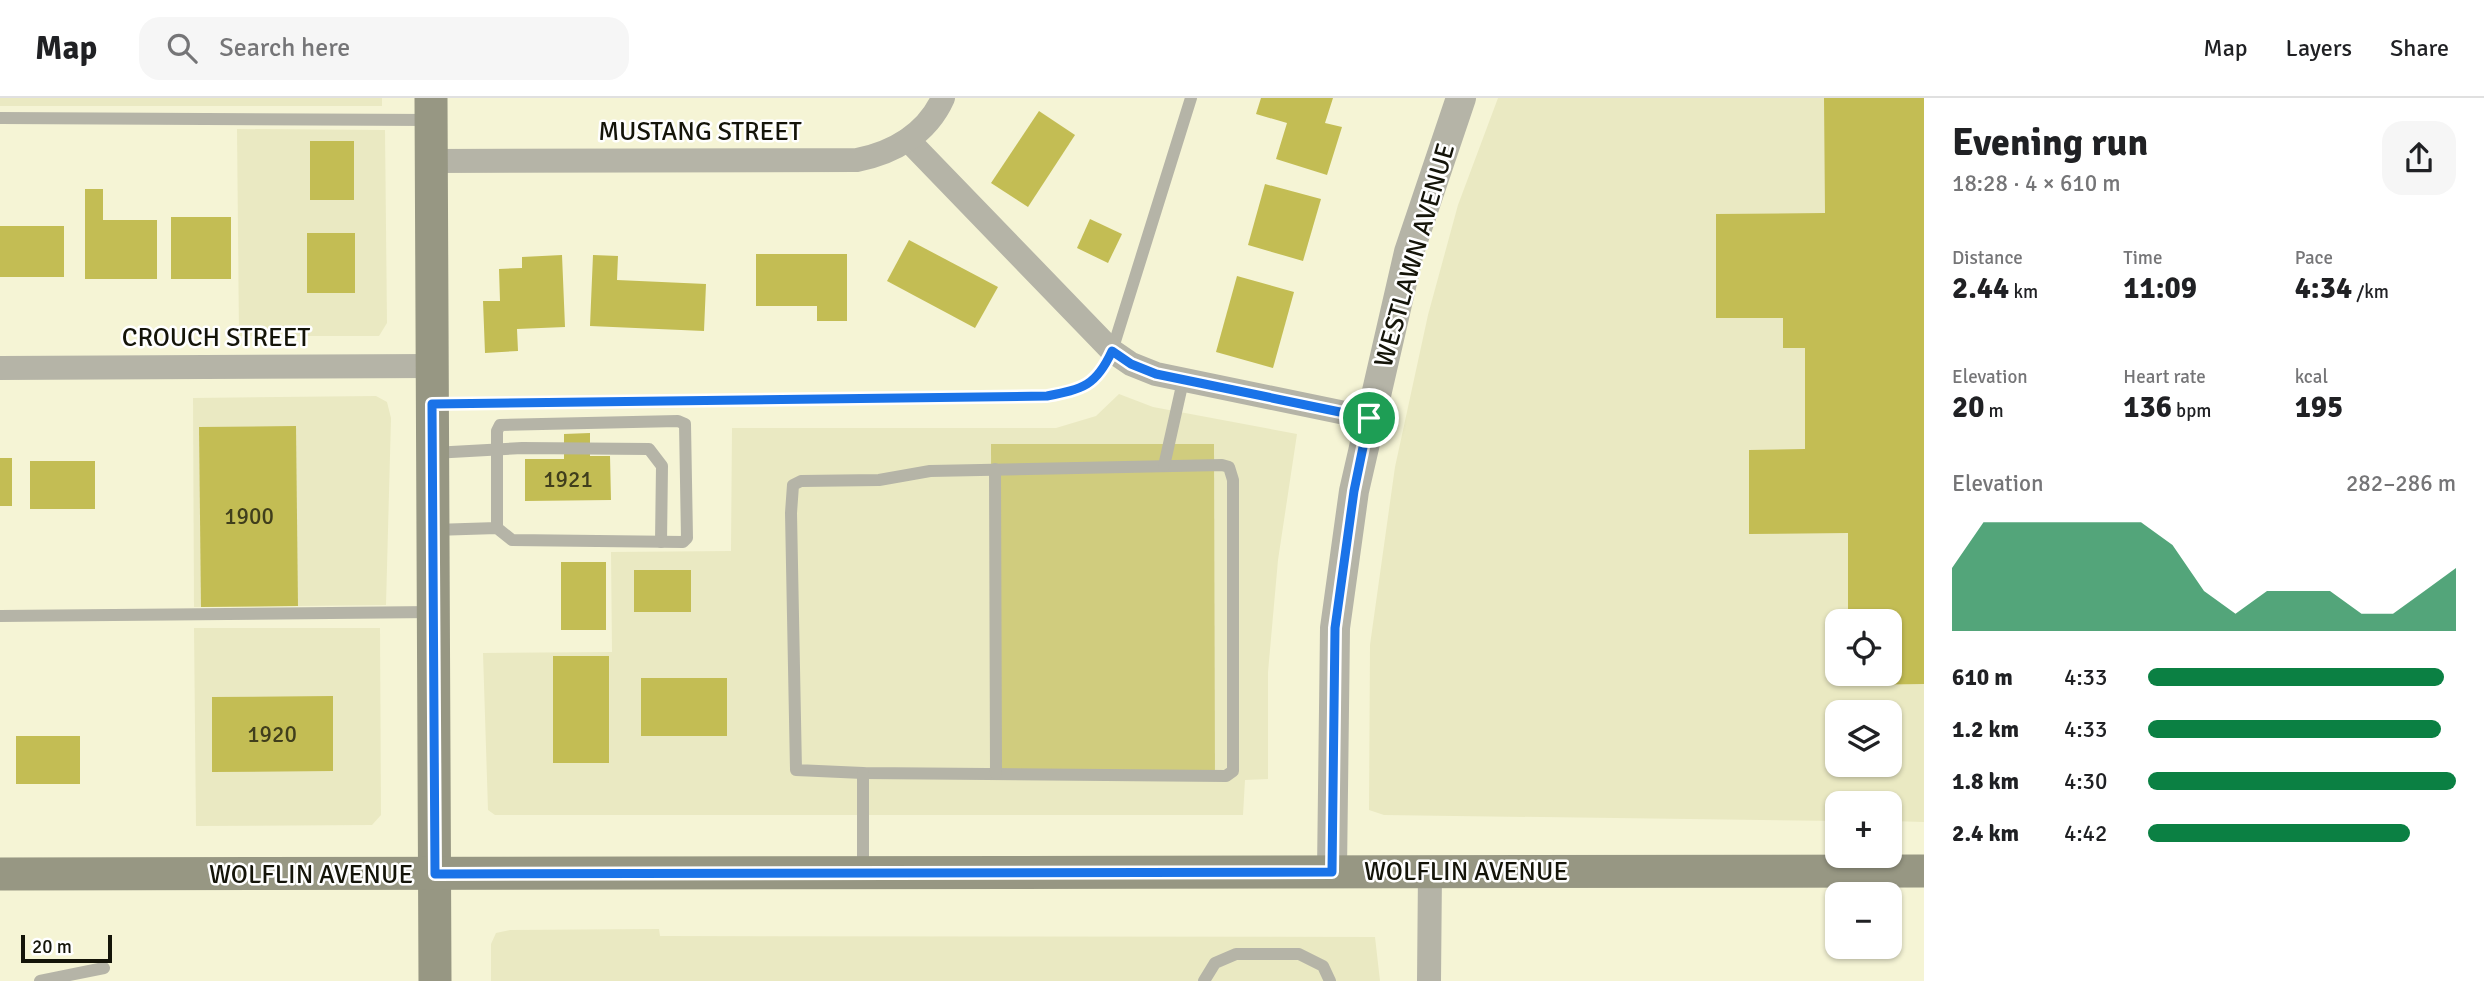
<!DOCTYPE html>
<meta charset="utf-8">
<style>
:root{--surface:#fff;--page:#f6f6f6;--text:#202124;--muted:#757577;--line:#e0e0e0;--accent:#0b8043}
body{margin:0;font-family:Signika,sans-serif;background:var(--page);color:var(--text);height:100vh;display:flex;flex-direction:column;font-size:26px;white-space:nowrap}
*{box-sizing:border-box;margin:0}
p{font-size:23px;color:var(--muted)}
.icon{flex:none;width:38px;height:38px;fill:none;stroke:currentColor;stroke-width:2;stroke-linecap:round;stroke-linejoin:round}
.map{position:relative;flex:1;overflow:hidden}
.drawer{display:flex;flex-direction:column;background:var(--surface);width:560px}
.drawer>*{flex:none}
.tools{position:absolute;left:1825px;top:511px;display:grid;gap:14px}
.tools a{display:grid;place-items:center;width:77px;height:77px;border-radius:14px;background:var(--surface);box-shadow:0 2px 5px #0004;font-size:35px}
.scale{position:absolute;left:21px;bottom:18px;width:91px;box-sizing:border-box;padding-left:7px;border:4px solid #141409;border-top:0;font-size:19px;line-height:24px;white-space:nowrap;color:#141409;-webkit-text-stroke:5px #fff;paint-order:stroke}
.pin{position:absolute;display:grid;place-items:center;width:60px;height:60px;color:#fff;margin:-30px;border:4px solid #fff;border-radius:50%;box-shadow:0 2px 7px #0007}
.round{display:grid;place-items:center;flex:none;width:74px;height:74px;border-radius:21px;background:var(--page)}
.headline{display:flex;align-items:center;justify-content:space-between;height:119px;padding:0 28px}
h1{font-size:38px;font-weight:700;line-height:52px}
.metrics{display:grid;grid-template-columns:repeat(3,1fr);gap:10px;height:119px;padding:7px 28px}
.metrics div{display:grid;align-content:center}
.metrics b{font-size:30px;font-weight:700}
.metrics small{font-size:19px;font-weight:400}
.metrics p{font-size:19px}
.chart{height:196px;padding:14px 28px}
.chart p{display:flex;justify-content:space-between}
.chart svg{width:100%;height:126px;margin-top:7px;fill:var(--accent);opacity:.7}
ul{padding:0 28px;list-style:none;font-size:23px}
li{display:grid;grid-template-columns:112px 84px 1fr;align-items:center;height:52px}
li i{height:18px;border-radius:9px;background:var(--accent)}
header{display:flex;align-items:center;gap:42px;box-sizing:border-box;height:98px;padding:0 35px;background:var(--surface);border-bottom:2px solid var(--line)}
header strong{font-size:33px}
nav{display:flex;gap:38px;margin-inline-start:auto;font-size:24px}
.search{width:490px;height:63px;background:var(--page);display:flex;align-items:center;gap:18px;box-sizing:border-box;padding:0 24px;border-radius:21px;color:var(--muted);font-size:26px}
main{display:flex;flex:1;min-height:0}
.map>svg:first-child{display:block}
.built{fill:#eae9c2;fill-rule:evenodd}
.green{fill:#d0cc7e}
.building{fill:#c3bd54}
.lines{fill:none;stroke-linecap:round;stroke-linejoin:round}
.service{stroke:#b5b4a7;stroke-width:12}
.minor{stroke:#b5b4a7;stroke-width:24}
.tertiary{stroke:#b5b4a7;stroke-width:30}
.secondary{stroke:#979783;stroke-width:33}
.route-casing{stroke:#fff;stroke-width:14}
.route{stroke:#1a73e8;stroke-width:9}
.labels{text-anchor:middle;stroke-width:5;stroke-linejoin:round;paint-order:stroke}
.number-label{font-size:23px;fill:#403e1c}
.street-label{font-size:26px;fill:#141409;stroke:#fff}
</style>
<header>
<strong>Map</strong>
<div class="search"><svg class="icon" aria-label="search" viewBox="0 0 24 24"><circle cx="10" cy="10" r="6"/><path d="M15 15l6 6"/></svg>Search here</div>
<nav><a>Map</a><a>Layers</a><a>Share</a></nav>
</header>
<main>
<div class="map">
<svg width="1924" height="883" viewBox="0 0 1924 883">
<rect width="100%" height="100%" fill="#f5f4d5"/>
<g class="built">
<rect x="0" y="0" width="382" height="8"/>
<path d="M1498 0H1924V724L1890 723V705H1838L1837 723 1384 717 1369 712 1370 547 1395 369 1428 217 1458 107ZM1838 523H1890V576H1838ZM1838 614H1890V667H1838Z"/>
<path d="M237 31 385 32 387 225 379 238H239Z"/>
<path d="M1119 296 1153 309 1297 336 1278 462 1268 574V681L1245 682 1243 717H495L488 712 483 555 612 554 611 454 731 453 732 330H1056L1096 318Z"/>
<path d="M376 298 387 304 391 320 386 507 194 509 193 300Z"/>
<path d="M194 530H380L381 717 372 727 196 728Z"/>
<path d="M659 831 660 838 1375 839 1380 883H491V846L496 835 510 832Z"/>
</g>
<path class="green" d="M991 346H1214L1215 682H992Z"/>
<g class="building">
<path d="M1261 0H1333L1325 25 1342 29 1327 77 1276 61 1287 25 1256 16Z"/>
<path d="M1824 0H1924V586L1849 587V576H1890V523H1848V435L1749 436V352L1805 351V250H1783V220H1716V116L1825 115Z"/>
<path d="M1039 13 1075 37 1028 109 991 85Z"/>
<rect x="310" y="43" width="44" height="59"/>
<path d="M1265 86 1321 101 1303 163 1248 147Z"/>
<path d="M85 91H103V122H157V181H85Z"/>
<rect x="171" y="119" width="60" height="62"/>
<path d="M1090 121 1122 136 1108 165 1077 150Z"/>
<rect x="0" y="128" width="64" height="51"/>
<rect x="307" y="135" width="48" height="60"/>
<path d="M909 142 998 189 975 230 887 183Z"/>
<path d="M756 156H847V223H817V208H756Z"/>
<path d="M562 157 565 229 517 231 518 253 485 255 483 203H500L499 171 522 170V159Z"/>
<path d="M593 157 618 158 617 182 706 186 704 233 590 228Z"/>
<path d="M1237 178 1294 194 1273 270 1216 254Z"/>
<path d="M296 328 298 508 201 509 199 329Z"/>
<path d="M590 335V358H610L611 402 525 403V361H564V336Z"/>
<rect x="0" y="360" width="12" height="48"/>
<rect x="30" y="363" width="65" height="48"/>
<rect x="561" y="464" width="45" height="68"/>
<rect x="634" y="472" width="57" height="42"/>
<rect x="553" y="558" width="56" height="107"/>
<rect x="641" y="580" width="86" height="58"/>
<path d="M333 598V673L212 674V599Z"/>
<rect x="16" y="638" width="64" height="48"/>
</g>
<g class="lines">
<g class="service">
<path d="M0 20 431 22"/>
<path d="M433 306 1047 298C1083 291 1096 288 1112 253L1191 0"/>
<path d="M433 355 522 350 649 351 662 368 661 444"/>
<path d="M1222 367 1229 369 1233 382V673L1226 678 863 675 796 672 791 415 793 387 801 383 879 382 930 373Z"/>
<path d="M1164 368 1183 283"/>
<path d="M995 371 996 675"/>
<path d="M434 432 497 430 512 442 683 444 687 440 685 326 678 323 500 327 497 333V430"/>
<path d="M0 518 433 514"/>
<path d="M863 774V675"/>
<path d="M40 883 104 870"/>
<path d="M1204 883 1215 865 1236 856H1299L1323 868 1330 883"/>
</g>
<g class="minor">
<path d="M908 42 1112 253 1131 266 1156 276 1369 320"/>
<path d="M432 63 857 62C893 55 927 36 943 0"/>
<path d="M0 270 432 268"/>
<path d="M1429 883 1430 773"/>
</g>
<path class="tertiary" d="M1332 773 1335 530 1354 393 1409 154 1461 0"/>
<g class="secondary">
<path d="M431 0 435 883"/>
<path d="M0 776 1924 773"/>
</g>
</g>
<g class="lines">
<defs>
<path id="route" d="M1112 253 1131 266 1156 276 1369 320 1354 393 1335 530 1332 774 435 776 432 306 1047 298C1083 291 1096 288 1112 253Z"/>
</defs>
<use href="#route" class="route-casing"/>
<use href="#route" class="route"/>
</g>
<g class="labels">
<g class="number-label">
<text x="568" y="389">1921</text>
<text x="249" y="426">1900</text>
<text x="272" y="644">1920</text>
</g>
<g class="street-label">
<text x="700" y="42">MUSTANG STREET</text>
<text transform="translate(1414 157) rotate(-74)" y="9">WESTLAWN AVENUE</text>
<text x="216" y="248">CROUCH STREET</text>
<text x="1466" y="782">WOLFLIN AVENUE</text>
<text x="311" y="785">WOLFLIN AVENUE</text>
</g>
</g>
</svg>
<div class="tools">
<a><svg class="icon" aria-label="locate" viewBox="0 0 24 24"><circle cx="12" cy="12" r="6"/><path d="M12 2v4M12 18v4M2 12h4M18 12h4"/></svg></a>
<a><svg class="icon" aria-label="layers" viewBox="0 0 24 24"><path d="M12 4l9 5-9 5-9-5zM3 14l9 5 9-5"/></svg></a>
<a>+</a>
<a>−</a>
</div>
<div class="scale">20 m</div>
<div class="pin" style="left:1369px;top:320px;background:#1e9e55"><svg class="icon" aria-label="arrive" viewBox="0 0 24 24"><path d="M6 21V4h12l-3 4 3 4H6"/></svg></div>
</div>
<section class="drawer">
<div class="headline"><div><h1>Evening run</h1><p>18:28 · 4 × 610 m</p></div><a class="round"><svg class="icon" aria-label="share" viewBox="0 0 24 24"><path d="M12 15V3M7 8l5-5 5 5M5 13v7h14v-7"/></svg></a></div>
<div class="metrics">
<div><p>Distance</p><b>2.44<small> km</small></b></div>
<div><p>Time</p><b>11:09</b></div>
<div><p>Pace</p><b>4:34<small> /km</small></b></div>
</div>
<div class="metrics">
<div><p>Elevation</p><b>20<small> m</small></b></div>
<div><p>Heart rate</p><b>136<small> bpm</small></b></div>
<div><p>kcal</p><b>195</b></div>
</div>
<div class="chart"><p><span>Elevation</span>282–286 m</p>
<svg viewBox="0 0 160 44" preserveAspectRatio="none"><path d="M0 44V22L10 6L20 6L30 6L40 6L50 6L60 6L70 14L80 30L90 38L100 30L110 30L120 30L130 38L140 38L150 30L160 22V44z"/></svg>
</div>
<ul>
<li><b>610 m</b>4:33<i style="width:96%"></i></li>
<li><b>1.2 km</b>4:33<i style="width:95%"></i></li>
<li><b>1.8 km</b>4:30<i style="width:100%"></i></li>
<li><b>2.4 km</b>4:42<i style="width:85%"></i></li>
</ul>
</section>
</main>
